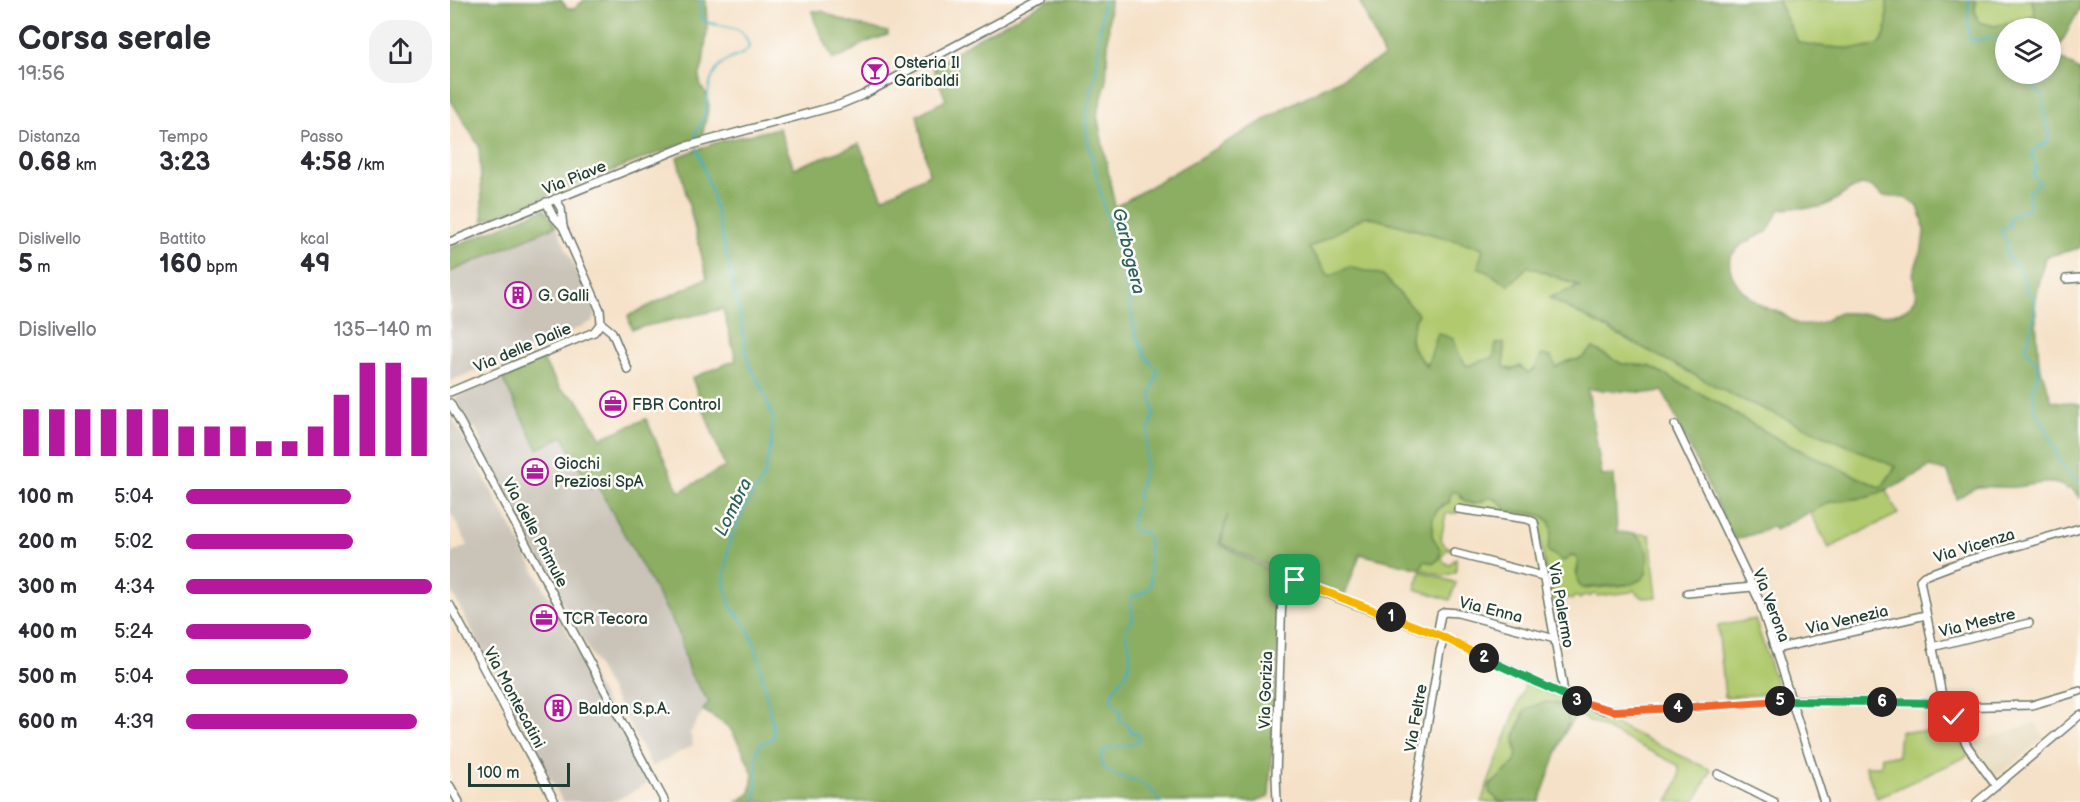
<!DOCTYPE html>
<html lang="it">
<meta charset="utf-8">
<style>
:root{--surface:#fff;--page:#f2f2f3;--text:#2b2b33;--muted:#7c7c81;--accent:#b5179e}
body{margin:0;font-family:"Balsamiq Sans",sans-serif;background:var(--page);color:var(--text);height:100vh;display:flex;flex-direction:column;font-size:22px;white-space:nowrap}
*{box-sizing:border-box;margin:0}
p{font-size:20px;color:var(--muted)}
.icon{flex:none;width:33px;height:33px;fill:none;stroke:currentColor;stroke-width:2;stroke-linecap:round;stroke-linejoin:round}
.map{position:relative;flex:1;overflow:hidden}
.drawer{display:flex;flex-direction:column;background:var(--surface);width:450px}
.drawer>*{flex:none}
.controls{position:absolute;left:1545px;top:18px;display:grid;gap:12px}
.controls a{display:grid;place-items:center;width:66px;height:66px;border-radius:50%;background:var(--surface);box-shadow:0 3px 9px #0003;font-size:30px}
.scale{position:absolute;left:18px;bottom:15px;width:102px;box-sizing:border-box;padding-left:6px;border:3px solid #1f3d34;border-top:0;font-size:16px;line-height:21px;white-space:nowrap;color:#1f3d34;-webkit-text-stroke:4px #fdfcf7;paint-order:stroke}
.pin{position:absolute;display:grid;place-items:center;width:51px;height:51px;color:#fff;margin:-26px;border-radius:12px;box-shadow:0 3px 9px #0006}
.km{position:absolute;width:30px;height:30px;margin:-15px;border-radius:50%;background:#222;color:#fff;font-size:16px;line-height:30px;text-align:center}
.round{display:grid;place-items:center;flex:none;width:63px;height:63px;border-radius:24px;background:var(--page)}
.overview{display:flex;align-items:center;justify-content:space-between;height:102px;padding:0 18px}
h1{font-size:33px;font-weight:600;line-height:45px}
.figures{display:grid;grid-template-columns:repeat(3,1fr);gap:9px;height:102px;padding:6px 18px}
.figures div{display:grid;align-content:center}
.figures b{font-size:26px;font-weight:600}
.figures small{font-size:16px;font-weight:400}
.figures p{font-size:16px}
.chart{height:168px;padding:12px 18px}
.chart p{display:flex;justify-content:space-between}
.chart svg{width:100%;height:108px;margin-top:6px;stroke:var(--accent);stroke-width:6}
ul{padding:0 18px;list-style:none;font-size:20px}
li{display:grid;grid-template-columns:96px 72px 1fr;align-items:center;height:45px}
li i{height:15px;border-radius:8px;background:var(--accent)}
main{display:flex;flex:1;min-height:0}
.map>svg:first-child{display:block}
.built{fill:#e4d6b7}
.industrial{fill:#c9c3b8}
.green{fill:#b1ca6f;stroke:#688452;stroke-width:1.5}
.forest{fill:#8cae62;stroke:#56764b;stroke-width:1.5;fill-rule:evenodd}
.lines{fill:none;stroke-linecap:round;stroke-linejoin:round}
.stream{stroke:#43b0c1;stroke-width:2}
.minor-casing{stroke:#6a7667;stroke-width:10}
.minor{stroke:#fff;stroke-width:7}
.split-1-casing{stroke:#fff;stroke-width:12}
.split-2-casing{stroke:#fff;stroke-width:12}
.split-3-casing{stroke:#fff;stroke-width:12}
.split-4-casing{stroke:#fff;stroke-width:12}
.split-5-casing{stroke:#fff;stroke-width:12}
.split-6-casing{stroke:#fff;stroke-width:12}
.split-7-casing{stroke:#fff;stroke-width:12}
.split-1{stroke:#f5b400;stroke-width:8}
.split-2{stroke:#f5b400;stroke-width:8}
.split-3{stroke:#22a559;stroke-width:8}
.split-4{stroke:#f0652b;stroke-width:8}
.split-5{stroke:#f0652b;stroke-width:8}
.split-6{stroke:#22a559;stroke-width:8}
.split-7{stroke:#22a559;stroke-width:8}
.labels{text-anchor:middle;stroke-width:5;stroke-linejoin:round;paint-order:stroke}
.poi-label{font-size:16px;fill:#1f3d34;stroke:#fdfcf7;text-anchor:start}
.street-label{font-size:16px;fill:#1f3d34;stroke:#fdfcf7}
.water-label{font-size:18px;font-style:italic;fill:#2a605e;stroke:#fdfcf7}
</style>
<main>
<section class="drawer">
<div class="overview"><div><h1>Corsa serale</h1><p>19:56</p></div><a class="round"><svg class="icon" aria-label="share" viewBox="0 0 24 24"><path d="M12 15V3M7 8l5-5 5 5M5 13v7h14v-7"/></svg></a></div>
<div class="figures">
<div><p>Distanza</p><b>0.68<small> km</small></b></div>
<div><p>Tempo</p><b>3:23</b></div>
<div><p>Passo</p><b>4:58<small> /km</small></b></div>
</div>
<div class="figures">
<div><p>Dislivello</p><b>5<small> m</small></b></div>
<div><p>Battito</p><b>160<small> bpm</small></b></div>
<div><p>kcal</p><b>49</b></div>
</div>
<div class="chart"><p><span>Dislivello</span>135–140 m</p>
<svg viewBox="0 0 160 44" preserveAspectRatio="none"><path d="M5 44V25M15 44V25M25 44V25M35 44V25M45 44V25M55 44V25M65 44V32M75 44V32M85 44V32M95 44V38M105 44V38M115 44V32M125 44V19M135 44V6M145 44V6M155 44V12"/></svg>
</div>
<ul>
<li><b>100 m</b>5:04<i style="width:67%"></i></li>
<li><b>200 m</b>5:02<i style="width:68%"></i></li>
<li><b>300 m</b>4:34<i style="width:100%"></i></li>
<li><b>400 m</b>5:24<i style="width:51%"></i></li>
<li><b>500 m</b>5:04<i style="width:66%"></i></li>
<li><b>600 m</b>4:39<i style="width:94%"></i></li>
</ul>
</section>
<div class="map">
<svg width="1630" height="802" viewBox="0 0 1630 802">
<rect width="100%" height="100%" fill="#fdfcf7"/>
<filter id="ink" filterUnits="userSpaceOnUse"><feTurbulence type="fractalNoise" baseFrequency=".0167" numOctaves="2"/><feDisplacementMap in="SourceGraphic" scale="12" xChannelSelector="R" yChannelSelector="G"/><feConvolveMatrix kernelMatrix="1 2 1 2 8 2 1 2 1" color-interpolation-filters="sRGB"/></filter>
<filter id="wash" filterUnits="userSpaceOnUse"><feTurbulence type="fractalNoise" baseFrequency=".008" numOctaves="4" result="noise"/><feDisplacementMap in="SourceGraphic" scale="24" xChannelSelector="R" yChannelSelector="G"/><feGaussianBlur stdDeviation="1.35" result="paint"/><feColorMatrix in="noise" values="0 0 0 0 0 0 0 0 0 0 0 0 0 0 0 0 0 1.4 0 .05"/><feComposite in="paint" operator="in"/></filter>
<g filter="url(#wash)">
<rect width="100%" height="100%" fill="#f5e1c7"/>
<path class="built" d="M1584 723 1587 724 1594 738 1548 775H1543L1520 744Z"/>
<g class="industrial">
<path d="M106 226 146 314 144 319 141 322 126 329 0 381V272Z"/>
<path d="M51 376 88 448 113 435 140 488 146 485 228 631 239 672 259 702 240 733 243 745 202 767 28 446 33 443 25 427 19 429 5 397Z"/>
<path d="M0 414 199 783 162 802H113L0 589V554L18 545 0 512Z"/>
</g>
<g class="green">
<path d="M1327 0H1437C1437 12 1439 32 1431 42 1421 54 1362 46 1348 42Z"/>
<path d="M1526 0H1582L1586 16 1545 26 1528 22 1525 10Z"/>
<path d="M915 216 1033 248 1059 285 1078 266 1131 287 1100 297 1286 397 1446 466 1431 488 1341 446 1293 419 1268 403 1199 366 1172 364 1143 348 1131 359 1118 361 1106 367 1085 369 1078 373 1054 367V343L1044 357 1017 366 1010 357 1003 339 978 367 963 349 960 332 879 276 858 248Z"/>
<path d="M1435 489 1448 514 1379 548 1360 512 1380 502 1419 497Z"/>
<path d="M1006 491 1010 493 1012 499 1031 502C1042 492 1048 502 1056 509 1072 513 1102 510 1102 532 1102 540 1097 543 1098 551L1110 559 1121 555 1127 558 1129 562 1126 573 1135 589 1177 585 1192 579C1200 564 1200 540 1181 533L1200 535 1207 597 1193 598 1184 590 1181 592 1147 596 1146 594 1141 595 1140 597 1137 595 1132 596 1130 599 1128 597H1123L1122 600 1119 598H1114L1113 601H1103L1102 591H1099L1086 517 1009 507 1006 509 1007 513H996L991 539 995 546 1006 549 996 550 992 557 993 561 999 565 1006 558V572L994 576 971 569 973 561 984 563 990 558C992 547 985 545 982 536 978 522 985 509 997 504L1001 493Z"/>
<path d="M971 571 1006 583 1000 600 965 589Z"/>
<path d="M1305 619 1329 693 1275 697 1268 626Z"/>
<path d="M1076 683 1106 697 1146 712 1145 716 1171 727 1261 770 1245 802H1218C1223 791 1233 776 1228 765L1130 716 1124 718 1114 734 1118 724 1119 711C1104 696 1089 705 1073 713 1072 721 1067 728 1065 735 1064 742 1067 748 1067 754 1066 766 1049 778 1040 785V793L1050 802H1031Z"/>
<path d="M1450 731 1508 733 1518 756 1427 798 1415 766H1431L1432 756H1448Z"/>
</g>
<g class="forest">
<path d="M0 0H111L117 8 124 9 134 0H256L257 31 253 65 249 77 251 87 256 93 259 106 252 136 33 221 29 146 0 99Z"/>
<path d="M599 0H660L656 84 647 115 665 207 840 105 934 57 909 0H1327L1348 42C1362 46 1421 54 1431 42 1439 32 1437 12 1437 0H1526L1525 10 1528 22 1545 26 1585 16 1582 0H1630V8L1605 55 1630 71V248L1595 257 1585 303 1589 364 1602 401 1630 404V498L1621 488 1617 489C1603 477 1582 486 1566 487 1554 488 1540 486 1528 487 1520 489 1513 495 1507 499L1498 472 1479 467 1450 484 1419 497 1380 502 1325 530 1323 526 1313 531 1284 540 1213 391 1205 393 1138 389 1152 476 1164 475 1167 532C1173 533 1182 532 1187 536 1198 543 1199 562 1196 574L1192 579 1182 584 1132 588C1122 578 1131 568 1127 558L1121 555 1117 560 1113 561 1098 551C1097 541 1105 534 1100 523 1095 511 1072 513 1061 511 1052 509 1051 500 1043 498 1036 497 1035 500 1030 502 1026 504 1020 503 1016 502 1009 498 1011 488 1001 493L999 503 990 506 983 517 982 536 991 550 988 560 984 563 974 561 971 569 910 554 895 595 835 575 771 543 778 514 769 544 832 577 819 797 804 802H287L300 794 303 774 291 747 280 728 253 710 259 702 239 672 228 631 147 485 140 488 113 436 88 449 51 376 84 360 92 359 111 390 127 399 151 438 196 419 229 492 275 467 242 378 286 360 273 309 182 329 178 316 257 278 227 157 268 142 329 128 344 168 409 144 433 198 479 174 467 115 496 100 483 67 524 40ZM1556 28H1600V74H1556ZM1411 185 1422 187 1433 196 1455 198 1468 207 1473 221 1474 232 1472 248 1463 273 1466 297C1454 325 1412 311 1390 313 1384 313 1382 317 1378 319 1372 323 1358 326 1351 325 1343 323 1338 317 1331 313 1326 310 1319 310 1314 307 1297 297 1276 279 1280 257L1291 245 1318 231 1329 210C1343 205 1359 211 1373 206 1388 201 1396 189 1411 185ZM915 216 1033 248 1028 267 1059 285 1078 266 1130 286 1099 298 1286 397 1446 467 1431 488 1341 446 1293 419 1268 403 1199 366 1172 364 1143 348 1131 359 1118 361 1106 367 1101 357 1091 355 1085 369 1078 373 1070 366 1061 370 1054 367V343L1046 344 1044 357 1017 366 1010 357 1003 339 988 333 977 367C959 344 956 342 968 314L933 275 899 267 879 276 859 248Z"/>
<path d="M362 11H372L398 22 438 32V35L414 43 394 56 383 59 365 22Z"/>
<path d="M94 209 106 226 0 272V248Z"/>
<path d="M1097 702C1108 703 1120 706 1119 719L1089 802H1050L1040 793 1039 787 1065 762 1067 754 1065 737 1075 710 1085 705Z"/>
</g>
<g class="lines">
<g class="stream">
<path d="M653 0 646 70 636 116V133L654 207 673 272 685 333 696 357 708 371 701 393 704 416 698 431 695 466 687 500"/>
<path d="M1519 0 1518 24 1520 40C1532 42 1540 34 1552 40L1556 48"/>
<path d="M1568 74 1593 96C1594 102 1593 106 1594 112 1595 123 1601 130 1598 142L1585 149 1582 155 1586 168 1583 175 1589 183 1578 192 1580 206C1574 213 1563 211 1559 219L1560 226 1552 228 1551 232 1557 242 1556 252 1558 258 1566 265 1568 270 1572 275 1577 291 1586 298 1584 315 1576 349 1586 362 1589 371 1583 389 1585 411 1594 424 1611 463 1617 472 1630 483"/>
<path d="M245 138C246 129 251 125 254 116 259 98 256 78 272 64 280 56 294 57 299 47 294 20 270 29 254 21L250 12 251 0"/>
<path d="M246 145 260 187 273 241 290 315 298 362 314 392 323 418 321 444 314 476 295 508 279 542 274 582 280 606 297 626 306 648 323 727V738L310 744 307 750 306 802"/>
<path d="M676 630 677 626 683 619 680 600 682 596C689 596 699 591 701 584L698 537 695 532 684 531 681 527 686 506"/>
<path d="M676 634C679 646 683 656 678 668 672 685 649 694 671 712L669 720 678 725 681 732 688 734 689 740C680 747 665 745 654 750 641 776 675 776 690 782 699 787 705 794 711 802"/>
</g>
</g>
</g>
<g filter="url(#ink)">
<g class="lines">
<defs>
<g id="minor">
<path d="M105 199 111 208 113 227"/>
<path d="M96 202 103 216 113 227 150 310 151 323 162 332 178 370"/>
<path d="M0 242 234 147 389 105 413 95 591 0"/>
<path d="M1616 279 1630 278"/>
<path d="M0 392 144 332 151 323"/>
<path d="M0 403 215 802"/>
<path d="M1225 425 1309 600 1374 802"/>
<path d="M1008 509 1077 519 1084 522 1113 686 1111 694"/>
<path d="M1004 553 1093 576"/>
<path d="M1237 593 1303 587"/>
<path d="M0 605 105 802"/>
<path d="M987 635 991 614 995 612 1008 613 1105 639"/>
<path d="M1482 647 1579 623"/>
<path d="M1325 649 1476 615"/>
<path d="M1499 707 1582 705 1630 691"/>
<path d="M1268 774 1324 802"/>
<path d="M0 786 9 802"/>
<path d="M1546 786 1518 747 1492 696 1470 580 1474 576 1511 562 1630 528"/>
<path d="M827 802 826 776 832 594 835 583 840 580 987 635 1122 699 1154 710 1176 711 1350 700 1496 703"/>
<path d="M964 802 990 651 994 638"/>
<path d="M1527 802 1630 715"/>
</g>
</defs>
<use href="#minor" class="minor-casing"/>
<use href="#minor" class="minor"/>
</g>
</g>
<g class="lines" filter="url(#ink)">
<defs>
<path id="split-1" d="M845 580 941 617"/>
<path id="split-2" d="M941 617 991 636 1034 658"/>
<path id="split-3" d="M1034 658 1127 701"/>
<path id="split-4" d="M1127 701 1164 711 1228 708"/>
<path id="split-5" d="M1228 708 1330 701"/>
<path id="split-6" d="M1330 701 1432 702"/>
<path id="split-7" d="M1432 702 1496 703 1504 717"/>
</defs>
<use href="#split-1" class="split-1-casing"/>
<use href="#split-2" class="split-2-casing"/>
<use href="#split-3" class="split-3-casing"/>
<use href="#split-4" class="split-4-casing"/>
<use href="#split-5" class="split-5-casing"/>
<use href="#split-6" class="split-6-casing"/>
<use href="#split-7" class="split-7-casing"/>
<use href="#split-1" class="split-1"/>
<use href="#split-2" class="split-2"/>
<use href="#split-3" class="split-3"/>
<use href="#split-4" class="split-4"/>
<use href="#split-5" class="split-5"/>
<use href="#split-6" class="split-6"/>
<use href="#split-7" class="split-7"/>
</g>
<defs>
<symbol id="bar-ring" viewBox="-11 -11 22 22"><circle r="9.5" fill="#fdfcf7" stroke="#b5179e" stroke-width="1.5"/><path d="M-6-5H6L.8 .8V4.5H3.5V6h-7V4.5H-.8V.8Z" fill="#b5179e"/></symbol>
<symbol id="building-ring" viewBox="-11 -11 22 22"><circle r="9.5" fill="#fdfcf7" stroke="#b5179e" stroke-width="1.5"/><path d="M-4-6H4V6H1V3H-1V6H-4ZM-2.5-4.3h1.7v1.8h-1.7ZM.8-4.3h1.7v1.8H.8ZM-2.5-1h1.7V.8h-1.7ZM.8-1h1.7V.8H.8Z" fill="#b5179e"/></symbol>
<symbol id="office-ring" viewBox="-11 -11 22 22"><circle r="9.5" fill="#fdfcf7" stroke="#b5179e" stroke-width="1.5"/><path d="M-6-3h4V-5.5h4V-3h4V5H-6ZM-1-4.5V-3h2v-1.5ZM-6 0V1H6V0Z" fill="#b5179e"/></symbol>
</defs>
<g fill-rule="evenodd">
<use href="#bar-ring" x="410" y="56" width="30" height="30"/>
<use href="#building-ring" x="53" y="280" width="30" height="30"/>
<use href="#office-ring" x="148" y="389" width="30" height="30"/>
<use href="#office-ring" x="70" y="457" width="30" height="30"/>
<use href="#office-ring" x="79" y="603" width="30" height="30"/>
<use href="#building-ring" x="93" y="693" width="30" height="30"/>
</g>
<g class="labels">
<g class="poi-label">
<text x="444" y="68">Osteria Il<tspan x="444" dy="18">Garibaldi</tspan></text>
<text x="88" y="301">G. Galli</text>
<text x="182" y="410">FBR Control</text>
<text x="104" y="469">Giochi<tspan x="104" dy="18">Preziosi SpA</tspan></text>
<text x="113" y="624">TCR Tecora</text>
<text x="128" y="714">Baldon S.p.A.</text>
</g>
<g class="street-label">
<text transform="translate(124 177) rotate(-22)" y="6">Via Piave</text>
<text transform="translate(72 347) rotate(-23)" y="6">Via delle Dalie</text>
<text transform="translate(86 532) rotate(62)" y="6">Via delle Primule</text>
<text transform="translate(1524 545) rotate(-17)" y="6">Via Vicenza</text>
<text transform="translate(1112 605) rotate(80)" y="6">Via Palermo</text>
<text transform="translate(1322 605) rotate(69)" y="6">Via Verona</text>
<text transform="translate(1041 609) rotate(14)" y="6">Via Enna</text>
<text transform="translate(1397 619) rotate(-13)" y="6">Via Venezia</text>
<text transform="translate(1527 622) rotate(-14)" y="6">Via Mestre</text>
<text transform="translate(815 690) rotate(-88)" y="6">Via Gorizia</text>
<text transform="translate(65 697) rotate(62)" y="6">Via Montecatini</text>
<text transform="translate(965 718) rotate(-80)" y="6">Via Feltre</text>
</g>
<g class="water-label">
<text transform="translate(679 251) rotate(76)" y="6">Garbogera</text>
<text transform="translate(283 507) rotate(-64)" y="6">Lombra</text>
</g>
</g>
</svg>
<div class="controls">
<a><svg class="icon" aria-label="layers" viewBox="0 0 24 24"><path d="M12 4l9 5-9 5-9-5zM3 14l9 5 9-5"/></svg></a>
</div>
<div class="scale">100 m</div>
<div class="pin" style="left:845px;top:580px;background:#1e9e55"><svg class="icon" aria-label="arrive" viewBox="0 0 24 24"><path d="M6 21V4h12l-3 4 3 4H6"/></svg></div>
<div class="pin" style="left:1504px;top:717px;background:#d93025"><svg class="icon" aria-label="check" viewBox="0 0 24 24"><path d="M5 12l5 5 9-10"/></svg></div>
<b class="km" style="left:941px;top:617px">1</b>
<b class="km" style="left:1034px;top:658px">2</b>
<b class="km" style="left:1127px;top:701px">3</b>
<b class="km" style="left:1228px;top:708px">4</b>
<b class="km" style="left:1330px;top:701px">5</b>
<b class="km" style="left:1432px;top:702px">6</b>
</div>
</main>
